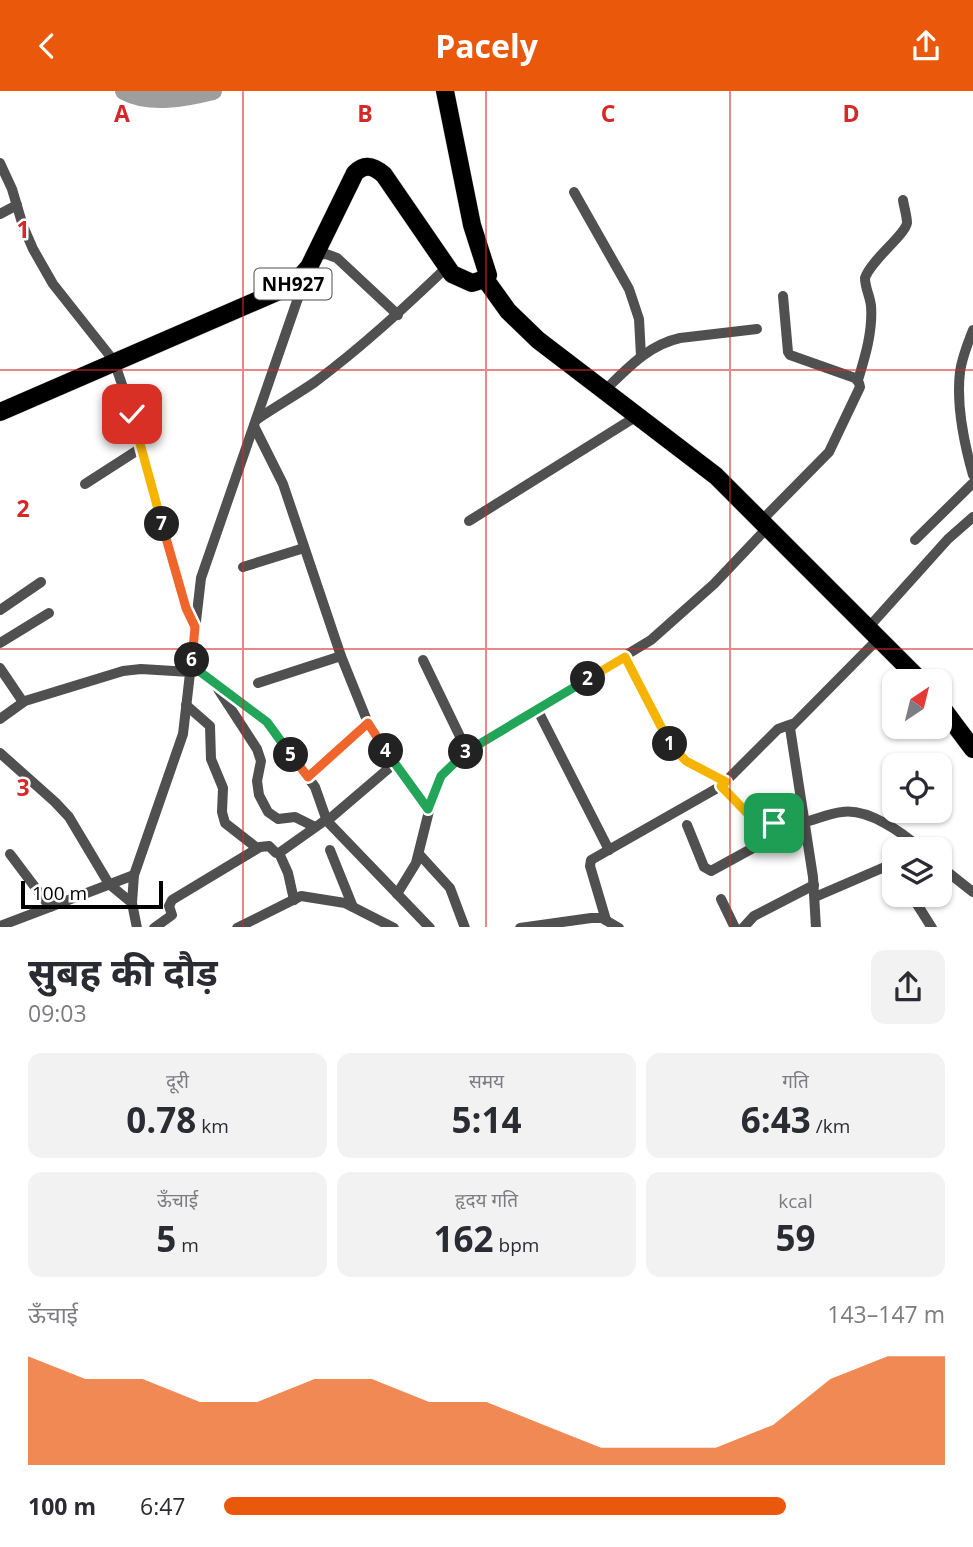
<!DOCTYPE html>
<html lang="hi">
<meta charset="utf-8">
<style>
:root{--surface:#fff;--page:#f2f2f3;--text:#2b2b33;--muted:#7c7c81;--accent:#ea580c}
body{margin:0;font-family:"Open Sans","Noto Sans Devanagari",sans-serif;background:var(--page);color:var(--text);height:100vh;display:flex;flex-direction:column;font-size:26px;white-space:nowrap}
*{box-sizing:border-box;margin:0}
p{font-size:23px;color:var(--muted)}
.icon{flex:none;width:38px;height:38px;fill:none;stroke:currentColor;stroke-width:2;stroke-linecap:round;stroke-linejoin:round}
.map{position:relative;height:836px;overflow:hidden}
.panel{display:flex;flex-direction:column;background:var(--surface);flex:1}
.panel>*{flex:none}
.needle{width:46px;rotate:35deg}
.controls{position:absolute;left:882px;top:578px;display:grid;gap:14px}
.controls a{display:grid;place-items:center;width:70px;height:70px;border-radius:14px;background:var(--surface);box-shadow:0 2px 5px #0004;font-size:35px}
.scale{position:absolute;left:21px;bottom:18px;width:142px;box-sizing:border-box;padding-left:7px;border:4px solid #000;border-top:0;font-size:19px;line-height:24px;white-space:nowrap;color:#000;-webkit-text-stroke:5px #fff;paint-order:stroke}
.pin{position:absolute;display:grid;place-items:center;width:60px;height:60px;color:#fff;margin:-30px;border-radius:14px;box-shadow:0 4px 10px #0006}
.km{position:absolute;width:35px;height:35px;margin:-18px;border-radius:50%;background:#222;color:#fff;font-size:19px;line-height:35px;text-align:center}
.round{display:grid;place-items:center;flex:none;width:74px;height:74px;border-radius:14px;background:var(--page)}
.summary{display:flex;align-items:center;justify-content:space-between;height:119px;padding:0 28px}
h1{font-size:38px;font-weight:700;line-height:52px}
.stats{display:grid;grid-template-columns:repeat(3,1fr);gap:10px;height:119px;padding:7px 28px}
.stats div{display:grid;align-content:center;border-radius:14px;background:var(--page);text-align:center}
.stats b{font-size:35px;font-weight:700}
.stats small{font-size:19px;font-weight:400}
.stats p{font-size:19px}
.chart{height:196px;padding:14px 28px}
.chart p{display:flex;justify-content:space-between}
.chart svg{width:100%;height:126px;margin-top:7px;fill:var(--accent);opacity:.7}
ul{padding:0 28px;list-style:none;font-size:23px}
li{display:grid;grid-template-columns:112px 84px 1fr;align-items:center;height:52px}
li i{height:18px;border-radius:9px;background:var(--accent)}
header{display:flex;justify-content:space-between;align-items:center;height:91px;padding:0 28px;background:var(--accent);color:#fff;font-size:32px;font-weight:700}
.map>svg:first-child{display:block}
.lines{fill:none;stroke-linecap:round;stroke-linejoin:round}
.river{stroke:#9e9e9e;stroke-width:18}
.primary-casing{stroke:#dbdbdb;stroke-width:19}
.trunk-casing{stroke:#dbdbdb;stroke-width:19}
.minor{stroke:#505050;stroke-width:10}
.primary{stroke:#000;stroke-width:18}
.trunk{stroke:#000;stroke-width:18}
.split-1-casing{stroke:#fff;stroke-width:14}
.split-2-casing{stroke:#fff;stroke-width:14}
.split-3-casing{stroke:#fff;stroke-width:14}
.split-4-casing{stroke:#fff;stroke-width:14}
.split-5-casing{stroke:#fff;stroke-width:14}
.split-6-casing{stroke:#fff;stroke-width:14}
.split-7-casing{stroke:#fff;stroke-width:14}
.split-8-casing{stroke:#fff;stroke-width:14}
.split-1{stroke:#f5b400;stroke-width:9}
.split-2{stroke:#f5b400;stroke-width:9}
.split-3{stroke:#22a559;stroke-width:9}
.split-4{stroke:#22a559;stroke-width:9}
.split-5{stroke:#f0652b;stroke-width:9}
.split-6{stroke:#22a559;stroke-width:9}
.split-7{stroke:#f0652b;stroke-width:9}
.split-8{stroke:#f5b400;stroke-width:9}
.grid{fill:none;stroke:#d62828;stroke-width:2;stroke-opacity:0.55}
.labels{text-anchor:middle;stroke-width:5;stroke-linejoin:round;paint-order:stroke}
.shield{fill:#fff;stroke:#4c4c4c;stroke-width:2}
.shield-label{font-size:19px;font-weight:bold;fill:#000}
.grid-label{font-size:23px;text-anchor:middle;font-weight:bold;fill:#d62828;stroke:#fff;stroke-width:5;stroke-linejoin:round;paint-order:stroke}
</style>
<header><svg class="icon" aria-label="back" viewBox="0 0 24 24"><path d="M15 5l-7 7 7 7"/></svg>Pacely<svg class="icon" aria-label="share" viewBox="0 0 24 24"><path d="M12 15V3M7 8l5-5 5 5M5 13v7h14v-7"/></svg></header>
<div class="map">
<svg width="973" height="837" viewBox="0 0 973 837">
<rect width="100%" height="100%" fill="#fff"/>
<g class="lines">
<path class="river" d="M124 0C150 14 185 7 213 0"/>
<defs>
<g id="primary">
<path d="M485 188 508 220 538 249 716 385 921 590"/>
<path d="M940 614 973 658"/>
</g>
<path id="trunk" d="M0 321 293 194 309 176 355 82C365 72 374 75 384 84L452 183 472 192 485 188 488 184 472 134 445 0"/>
</defs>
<use href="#primary" class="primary-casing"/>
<use href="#trunk" class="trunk-casing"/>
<g class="minor">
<path d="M0 72 12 98 23 135 33 158 53 193 114 270 132 323 182 506 189 525 195 536"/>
<path d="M574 101 629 198 639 228 641 265"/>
<path d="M0 123 17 114"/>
<path d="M315 164 326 163 337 167 398 224"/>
<path d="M973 239C968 252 962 266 960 281 956 314 964 352 973 384"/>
<path d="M858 289C865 266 873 240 871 215 870 205 865 197 865 187 871 169 905 144 907 132 907 125 904 116 903 109"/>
<path d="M604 300C627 278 648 254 680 247L757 238"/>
<path d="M256 329C275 316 296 304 315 291 362 256 404 217 446 177"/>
<path d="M254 335 283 393 341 565 368 632 428 718"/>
<path d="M85 393 141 357"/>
<path d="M762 429 829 361 860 296 859 292 855 287 790 264 788 261 783 205"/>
<path d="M469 430 637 325"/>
<path d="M915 449 973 392"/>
<path d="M243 476 304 457"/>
<path d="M0 519 41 491"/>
<path d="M868 537 948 448 973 426"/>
<path d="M0 552 49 522"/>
<path d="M625 566 664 644 678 663 726 691"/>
<path d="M423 569 467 660"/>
<path d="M191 574 267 631 315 696 327 730 430 837"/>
<path d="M0 577 23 611"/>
<path d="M258 592 341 565"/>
<path d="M218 598 257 658 261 670 257 690 259 704 268 721 278 728 295 726 315 736"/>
<path d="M186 614 210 635 211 668 223 697 222 721 225 732 257 757"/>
<path d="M537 618 609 759"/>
<path d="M0 628 25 610 123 580 141 578 190 581"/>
<path d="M0 662 55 711 69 726 109 793 132 812"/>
<path d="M308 686 368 632"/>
<path d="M721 695C755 730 754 735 804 727"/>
<path d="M327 730 395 672"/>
<path d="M805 731C817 728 830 722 842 721 868 717 903 742 921 758"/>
<path d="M687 734 704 776 711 780 753 757 779 731"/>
<path d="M330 759 353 816"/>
<path d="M279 762 288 782 294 809"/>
<path d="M10 763 50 816"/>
<path d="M419 763 450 797 465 837"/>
<path d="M940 775 973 801"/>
<path d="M397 803 416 772 435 696 441 685 467 660 651 549 714 493 768 436"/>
<path d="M815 806 894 772"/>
<path d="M721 808 735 837"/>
<path d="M915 810 932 837"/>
<path d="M606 829 590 775 591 769 721 695 778 638 792 633"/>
<path d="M0 835 134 784"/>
<path d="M137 837 132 812 134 784 183 643 201 487 306 184"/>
<path d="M154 837 172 824 169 815 172 809 260 756 269 755 276 762H279L327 728"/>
<path d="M237 837 301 805 345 812 394 837"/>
<path d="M520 837 591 827H602L619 837"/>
<path d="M743 837 754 825 814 794"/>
<path d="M816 837 813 786 790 637 878 548"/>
</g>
<use href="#primary" class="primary"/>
<use href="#trunk" class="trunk"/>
</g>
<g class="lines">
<defs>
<path id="split-1" d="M670 653 686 670 726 691 721 695 751 726 774 732"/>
<path id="split-2" d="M588 588 625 566 670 653"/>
<path id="split-3" d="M466 661 588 588"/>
<path id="split-4" d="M386 660 428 718 441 685 466 661"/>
<path id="split-5" d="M291 664 308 686 368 632 386 660"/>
<path id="split-6" d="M192 569 191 574 267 631 291 664"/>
<path id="split-7" d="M162 433 186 517 195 536 192 569"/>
<path id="split-8" d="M132 323 162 433"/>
</defs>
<use href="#split-1" class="split-1-casing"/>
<use href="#split-2" class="split-2-casing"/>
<use href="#split-3" class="split-3-casing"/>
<use href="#split-4" class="split-4-casing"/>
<use href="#split-5" class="split-5-casing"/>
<use href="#split-6" class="split-6-casing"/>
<use href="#split-7" class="split-7-casing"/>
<use href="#split-8" class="split-8-casing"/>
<use href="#split-1" class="split-1"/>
<use href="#split-2" class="split-2"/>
<use href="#split-3" class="split-3"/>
<use href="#split-4" class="split-4"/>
<use href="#split-5" class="split-5"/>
<use href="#split-6" class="split-6"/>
<use href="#split-7" class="split-7"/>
<use href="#split-8" class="split-8"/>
</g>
<path class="grid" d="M243 0V837M486 0V837M730 0V837M0 279H973M0 558H973"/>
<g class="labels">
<rect class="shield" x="254.5" y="177.5" width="77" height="31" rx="5"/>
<g class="shield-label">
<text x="293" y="200">NH927</text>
</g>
</g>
<g class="grid-label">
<text x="122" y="31">A</text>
<text x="365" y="31">B</text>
<text x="608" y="31">C</text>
<text x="851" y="31">D</text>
<text x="23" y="147">1</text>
<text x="23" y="426">2</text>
<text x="23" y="705">3</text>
</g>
</svg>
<div class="controls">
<a><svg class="needle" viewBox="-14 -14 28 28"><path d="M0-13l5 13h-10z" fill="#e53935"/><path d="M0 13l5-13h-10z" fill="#7c7c81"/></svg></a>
<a><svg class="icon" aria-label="locate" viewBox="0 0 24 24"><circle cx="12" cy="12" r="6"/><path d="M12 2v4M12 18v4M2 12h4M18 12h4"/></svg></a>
<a><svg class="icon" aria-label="layers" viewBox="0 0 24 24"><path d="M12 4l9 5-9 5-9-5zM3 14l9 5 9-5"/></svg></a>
</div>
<div class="scale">100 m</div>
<div class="pin" style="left:774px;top:732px;background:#1e9e55"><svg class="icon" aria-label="arrive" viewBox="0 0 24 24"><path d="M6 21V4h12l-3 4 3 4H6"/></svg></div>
<div class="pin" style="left:132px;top:323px;background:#d93025"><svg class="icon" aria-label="check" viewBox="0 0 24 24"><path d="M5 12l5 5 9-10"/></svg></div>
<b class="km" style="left:670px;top:653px">1</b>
<b class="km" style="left:588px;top:588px">2</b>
<b class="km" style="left:466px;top:661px">3</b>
<b class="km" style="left:386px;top:660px">4</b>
<b class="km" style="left:291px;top:664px">5</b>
<b class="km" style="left:192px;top:569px">6</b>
<b class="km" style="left:162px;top:433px">7</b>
</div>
<section class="panel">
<div class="summary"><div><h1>सुबह की दौड़</h1><p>09:03</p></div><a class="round"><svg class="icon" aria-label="share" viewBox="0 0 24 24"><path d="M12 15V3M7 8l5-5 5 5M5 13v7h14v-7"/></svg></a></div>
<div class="stats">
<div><p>दूरी</p><b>0.78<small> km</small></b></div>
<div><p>समय</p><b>5:14</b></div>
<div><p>गति</p><b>6:43<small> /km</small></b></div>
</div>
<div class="stats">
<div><p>ऊँचाई</p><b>5<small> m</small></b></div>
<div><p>हृदय गति</p><b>162<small> bpm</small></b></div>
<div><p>kcal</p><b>59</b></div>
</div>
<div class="chart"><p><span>ऊँचाई</span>143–147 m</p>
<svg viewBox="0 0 160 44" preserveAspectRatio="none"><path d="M0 44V6L10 14L20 14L30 22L40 22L50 14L60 14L70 22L80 22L90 30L100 38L110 38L120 38L130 30L140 14L150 6L160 6V44z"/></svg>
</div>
<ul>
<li><b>100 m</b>6:47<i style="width:78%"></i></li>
</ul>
</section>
